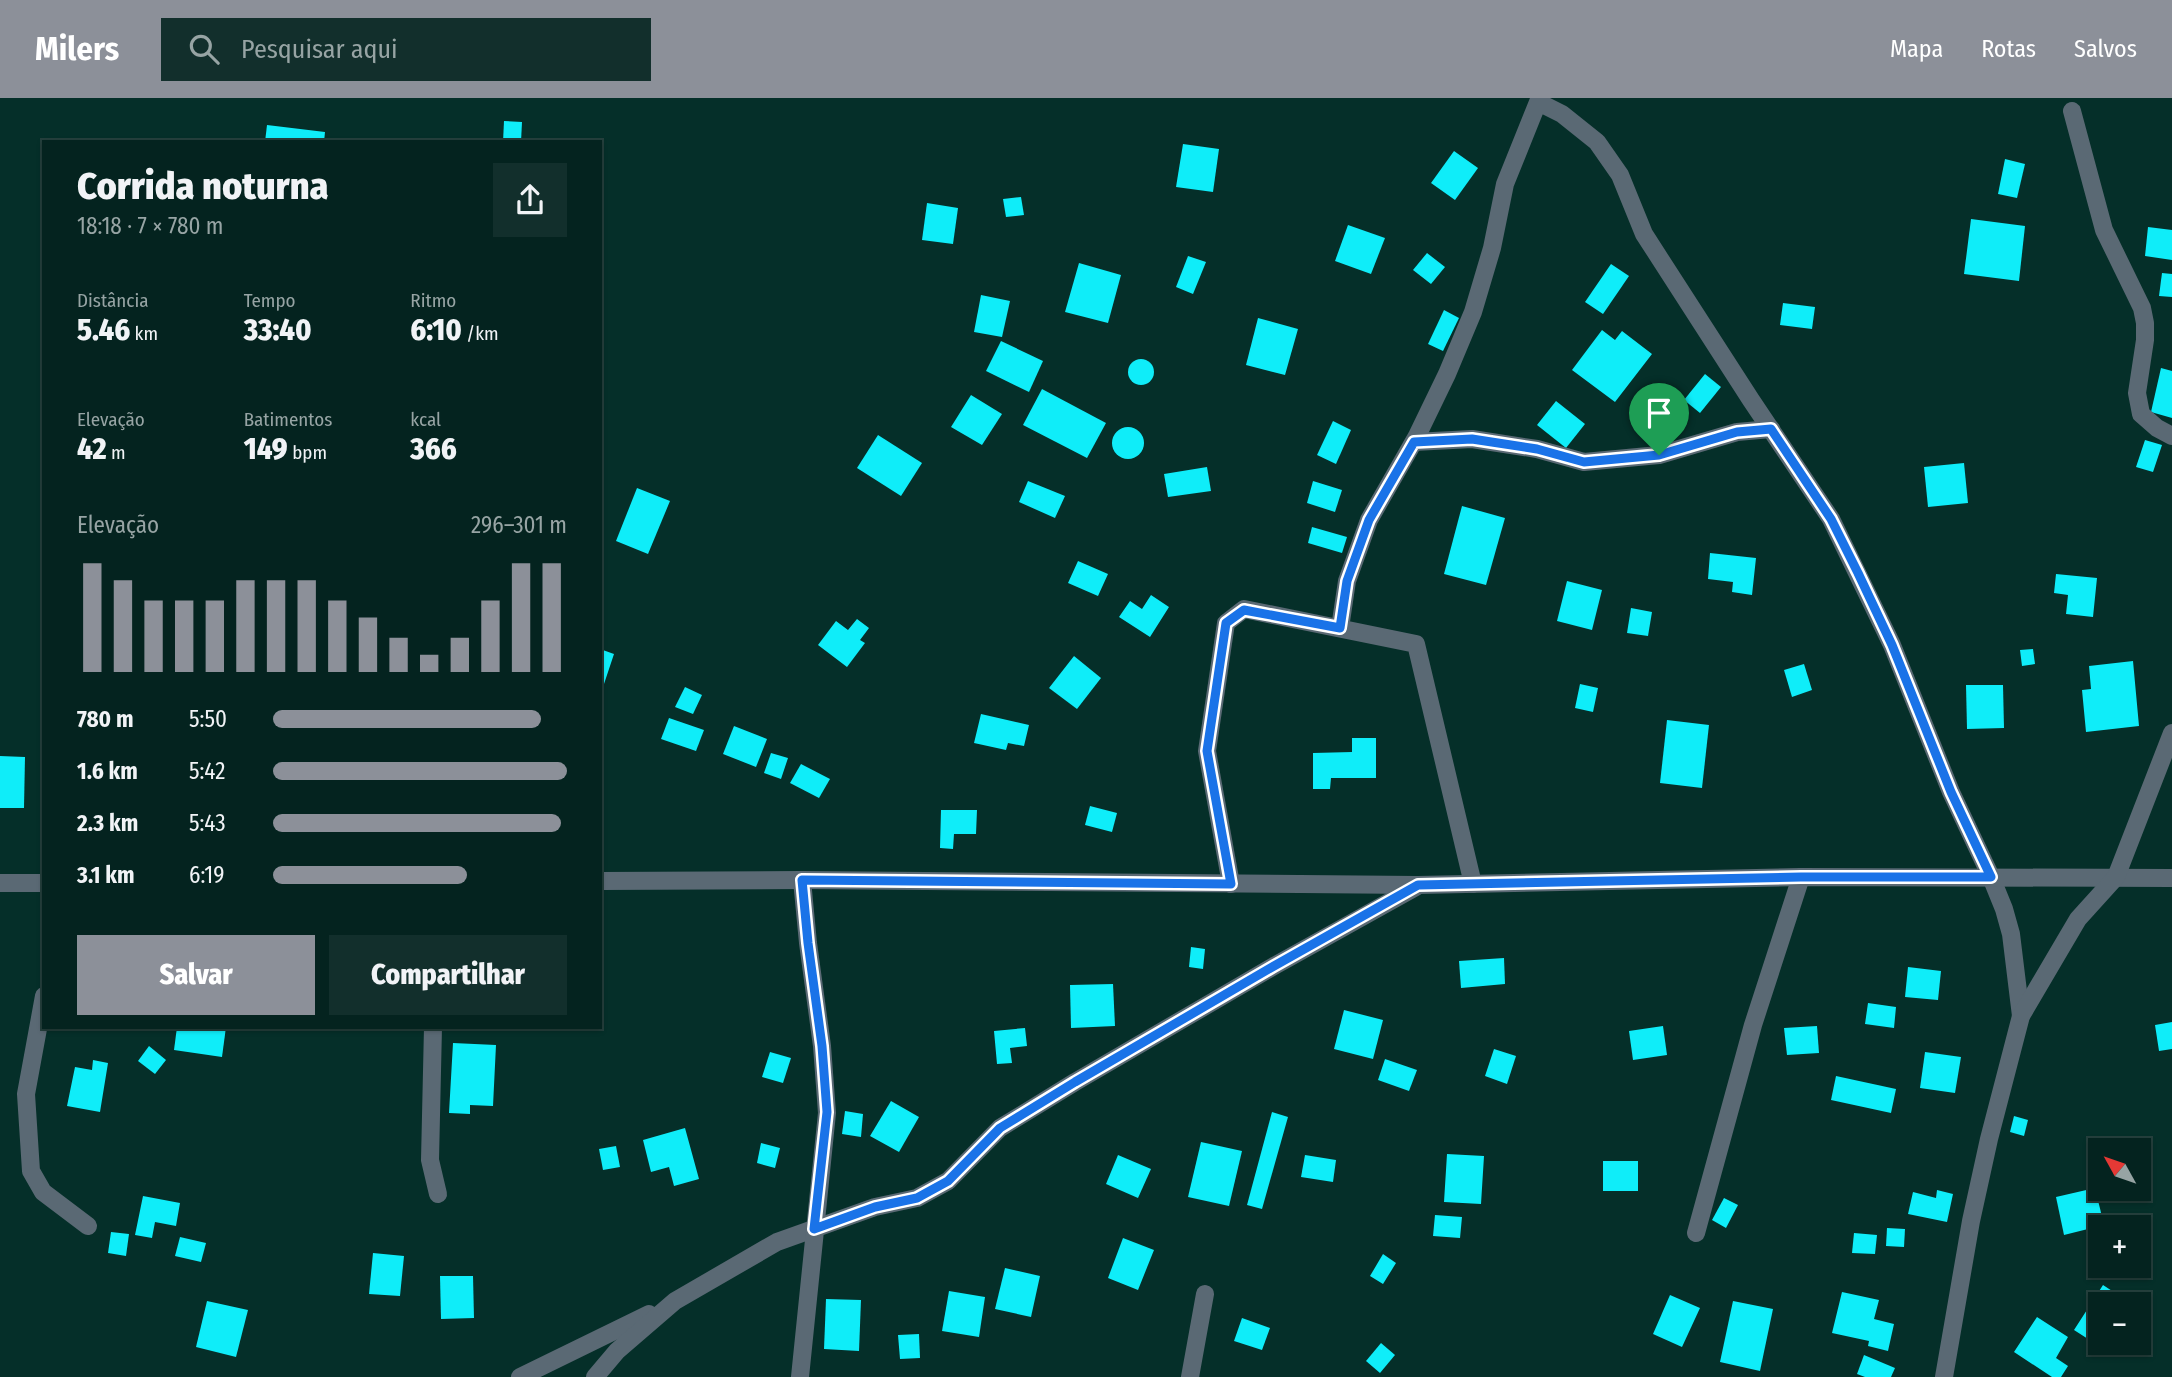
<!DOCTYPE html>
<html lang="pt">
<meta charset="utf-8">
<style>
:root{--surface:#04231f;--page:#122f2c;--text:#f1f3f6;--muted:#97a4a4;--line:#25403d;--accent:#8c9099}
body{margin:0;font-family:"Fira Sans Condensed",sans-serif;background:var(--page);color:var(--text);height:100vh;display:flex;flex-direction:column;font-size:26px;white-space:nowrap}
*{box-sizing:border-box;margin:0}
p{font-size:23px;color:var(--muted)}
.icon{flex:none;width:38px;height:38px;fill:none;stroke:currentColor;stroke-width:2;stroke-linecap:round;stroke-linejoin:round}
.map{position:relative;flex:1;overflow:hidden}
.sheet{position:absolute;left:42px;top:42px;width:560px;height:889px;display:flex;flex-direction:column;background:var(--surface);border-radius:0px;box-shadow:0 2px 5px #0004,0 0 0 2px var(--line)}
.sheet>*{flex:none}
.needle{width:46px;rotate:310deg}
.fabs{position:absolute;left:2088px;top:1040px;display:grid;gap:14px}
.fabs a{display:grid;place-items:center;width:63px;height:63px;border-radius:0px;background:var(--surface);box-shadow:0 2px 5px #0004,0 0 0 2px var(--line);font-size:35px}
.pin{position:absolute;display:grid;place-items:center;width:60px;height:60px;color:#fff;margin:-72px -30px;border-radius:50% 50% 50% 0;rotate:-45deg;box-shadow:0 0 7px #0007}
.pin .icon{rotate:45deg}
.round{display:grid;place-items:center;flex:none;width:74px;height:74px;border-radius:0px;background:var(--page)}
.overview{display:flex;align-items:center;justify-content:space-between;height:119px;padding:0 35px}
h1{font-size:38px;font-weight:800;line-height:52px}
.metrics{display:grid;grid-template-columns:repeat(3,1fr);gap:10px;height:119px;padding:7px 35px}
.metrics div{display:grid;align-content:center}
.metrics b{font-size:30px;font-weight:800}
.metrics small{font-size:19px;font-weight:400}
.metrics p{font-size:19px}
.chart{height:196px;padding:14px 35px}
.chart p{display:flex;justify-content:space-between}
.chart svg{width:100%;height:126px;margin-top:7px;stroke:var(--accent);stroke-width:6}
.action{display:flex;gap:14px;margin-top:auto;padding:14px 35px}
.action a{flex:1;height:80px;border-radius:0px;background:var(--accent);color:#fff;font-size:28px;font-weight:800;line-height:80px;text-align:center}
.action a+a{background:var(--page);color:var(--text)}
ul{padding:0 35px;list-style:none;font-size:23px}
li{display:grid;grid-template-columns:112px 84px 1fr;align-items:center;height:52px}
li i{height:18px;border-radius:9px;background:var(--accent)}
header{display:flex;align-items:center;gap:42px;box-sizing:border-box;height:98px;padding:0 35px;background:var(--accent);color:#fff}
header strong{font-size:33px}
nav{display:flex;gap:38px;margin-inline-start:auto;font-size:24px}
.search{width:490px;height:63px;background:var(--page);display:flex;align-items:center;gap:18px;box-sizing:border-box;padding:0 24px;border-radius:0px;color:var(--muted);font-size:26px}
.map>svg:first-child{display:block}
.building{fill:#0fedf9}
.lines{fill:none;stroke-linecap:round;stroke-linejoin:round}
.minor{stroke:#5a6974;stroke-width:18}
.route-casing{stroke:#fff;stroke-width:14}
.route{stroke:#1a73e8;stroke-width:9}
</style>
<header>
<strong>Milers</strong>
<div class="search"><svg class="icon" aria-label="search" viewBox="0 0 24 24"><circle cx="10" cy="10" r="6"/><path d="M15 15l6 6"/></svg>Pesquisar aqui</div>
<nav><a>Mapa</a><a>Rotas</a><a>Salvos</a></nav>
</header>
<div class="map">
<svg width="2172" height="1279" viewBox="0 0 2172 1279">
<rect width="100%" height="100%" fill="#052f29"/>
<g class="building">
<path d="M504 23 522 24 521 44H503Z"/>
<path d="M267 27 325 34 324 44H265Z"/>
<path d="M1183 46 1219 51 1213 94 1176 89Z"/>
<path d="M1454 53 1478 70 1455 102 1431 85Z"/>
<path d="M2005 61 2025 66 2017 100 1998 96Z"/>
<path d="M1021 99 1024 117 1006 119 1003 101Z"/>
<path d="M927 105 958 110 953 146 922 142Z"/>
<path d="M1971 121 2025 128 2019 183 1964 176Z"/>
<path d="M1348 127 1385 140 1371 176 1335 163Z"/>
<path d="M2148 129 2172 132V162L2145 158Z"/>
<path d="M1427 155 1445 169 1431 186 1413 172Z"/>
<path d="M1188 158 1206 164 1193 196 1176 189Z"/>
<path d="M1079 165 1121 177 1108 225 1065 214Z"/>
<path d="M1611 166 1629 178 1603 216 1585 204Z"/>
<path d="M2162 175 2172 176V199L2159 198Z"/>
<path d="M981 197 1010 203 1002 239 974 234Z"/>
<path d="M1783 205 1815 209 1812 231 1780 227Z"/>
<path d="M1444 212 1459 220 1443 253 1428 246Z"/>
<path d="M1258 220 1298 231 1285 277 1246 267Z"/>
<path d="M1602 232 1615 242 1622 233 1652 256 1615 304 1572 272Z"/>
<path d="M1001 243 1043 263 1029 294 986 273Z"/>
<circle cx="1141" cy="274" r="13"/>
<path d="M2161 270 2172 273V320L2151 314Z"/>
<path d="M1705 276 1721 289 1700 315 1684 302Z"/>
<path d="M1042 291 1106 325 1087 360 1023 327Z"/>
<path d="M971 297 1002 316 982 347 951 329Z"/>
<path d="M1556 303 1585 326 1566 350 1537 327Z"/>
<path d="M1333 323 1351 332 1336 366 1317 357Z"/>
<circle cx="1128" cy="345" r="16"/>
<path d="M878 337 922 365 901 398 857 370Z"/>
<path d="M2145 342 2162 347 2153 374 2136 369Z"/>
<path d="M1964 365 1968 405 1928 409 1924 369Z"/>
<path d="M1207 369 1211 393 1168 399 1164 376Z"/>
<path d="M1028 383 1065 398 1055 420 1019 404Z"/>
<path d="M1313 383 1342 392 1335 414 1307 405Z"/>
<path d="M637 390 670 403 648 456 616 443Z"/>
<path d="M1462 408 1505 420 1486 487 1444 476Z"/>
<path d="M1312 429 1347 439 1342 455 1308 445Z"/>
<path d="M1710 455 1756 460 1752 497 1732 494 1733 484 1708 481Z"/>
<path d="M1078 463 1108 476 1098 498 1068 485Z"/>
<path d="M2056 476 2097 480 2093 519 2066 516 2068 497 2054 495Z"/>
<path d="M1567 483 1602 492 1592 532 1557 523Z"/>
<path d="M1151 497 1169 509 1150 539 1119 519 1130 503 1142 511Z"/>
<path d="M1631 510 1652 514 1648 538 1627 535Z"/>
<path d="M857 521 869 530 860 542 865 545 847 569 818 547 836 523 848 532Z"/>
<path d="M600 551 614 556 601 595H600Z"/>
<path d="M2033 551 2035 566 2022 568 2020 552Z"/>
<path d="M1074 558 1101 580 1077 611 1049 590Z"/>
<path d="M2133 563 2139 628 2086 634 2082 592 2091 591 2089 568Z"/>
<path d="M1804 566 1812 592 1792 599 1784 572Z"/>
<path d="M1580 586 1598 590 1593 614 1575 610Z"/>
<path d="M1966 587H2003L2004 630 1967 631Z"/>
<path d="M685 589 702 597 693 616 675 609Z"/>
<path d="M981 616 1029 627 1024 648 1008 645 1006 652 974 645Z"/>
<path d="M669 620 704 632 696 653 661 641Z"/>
<path d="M1667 622 1709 627 1702 690 1660 685Z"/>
<path d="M734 628 767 641 756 669 723 656Z"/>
<path d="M1352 640H1376V680H1331L1330 691H1313V655L1352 654Z"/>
<path d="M771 655 788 660 781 681 764 675Z"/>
<path d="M0 658 25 659 24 710H0Z"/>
<path d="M801 666 830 681 819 700 790 685Z"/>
<path d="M1090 708 1117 715 1112 734 1085 727Z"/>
<path d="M941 712H977L976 736H954L953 751 940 750Z"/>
<path d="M1191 849 1205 851 1203 871 1189 869Z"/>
<path d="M1504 860 1505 886 1461 890 1459 863Z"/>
<path d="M1908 869 1941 873 1938 902 1905 899Z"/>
<path d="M1113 886 1115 928 1071 930 1070 887Z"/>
<path d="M1868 905 1896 909 1894 930 1865 926Z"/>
<path d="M1344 912 1383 922 1373 961 1334 951Z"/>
<path d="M2172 924V951L2159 953 2155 927Z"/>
<path d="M1663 928 1667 957 1633 962 1629 933Z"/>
<path d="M1817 928 1819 955 1787 957 1784 930Z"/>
<path d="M177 929H226L222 959 174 952Z"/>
<path d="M1025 930 1027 948 1010 950 1012 965 997 966 994 933Z"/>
<path d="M453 945 496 947 493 1008 470 1007V1016L449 1015Z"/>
<path d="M149 948 166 962 155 976 138 963Z"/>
<path d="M1494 951 1516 958 1507 986 1485 978Z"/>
<path d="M770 954 791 960 783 985 762 979Z"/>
<path d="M1925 954 1961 959 1955 995 1920 990Z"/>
<path d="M1385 961 1417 972 1409 993 1378 982Z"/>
<path d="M93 962 108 965 100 1014 67 1008 75 969 92 972Z"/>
<path d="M1836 978 1896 991 1891 1015 1831 1002Z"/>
<path d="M891 1003 919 1019 899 1054 870 1038Z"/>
<path d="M845 1013 863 1016 861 1039 842 1036Z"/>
<path d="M1272 1014 1288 1019 1262 1111 1247 1107Z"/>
<path d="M2014 1018 2028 1022 2024 1038 2010 1034Z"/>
<path d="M685 1030 699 1081 674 1088 669 1069 651 1074 643 1042Z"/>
<path d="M1201 1044 1242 1053 1229 1108 1188 1099Z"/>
<path d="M761 1045 780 1050 775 1070 757 1065Z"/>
<path d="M616 1048 620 1069 603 1072 599 1051Z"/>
<path d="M1447 1056 1484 1058 1481 1106 1444 1104Z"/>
<path d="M1118 1057 1151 1071 1138 1100 1106 1086Z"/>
<path d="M1305 1057 1336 1062 1333 1084 1301 1079Z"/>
<rect x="1603" y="1063" width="35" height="30"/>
<path d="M2095 1090 2104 1127 2064 1137 2056 1099Z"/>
<path d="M1937 1092 1953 1096 1947 1124 1908 1116 1913 1094 1936 1100Z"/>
<path d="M143 1098 180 1105 176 1128 155 1124 152 1140 135 1137Z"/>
<path d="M1724 1100 1738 1107 1726 1130 1712 1122Z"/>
<path d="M1435 1117 1462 1119 1460 1140 1433 1138Z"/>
<path d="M1887 1130 1905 1131 1904 1149 1886 1148Z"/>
<path d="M111 1134 129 1136 126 1158 108 1155Z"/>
<path d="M1854 1135 1877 1137 1875 1156 1852 1155Z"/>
<path d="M180 1139 206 1145 201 1164 175 1158Z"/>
<path d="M1123 1140 1154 1152 1138 1192 1108 1180Z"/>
<path d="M373 1155 404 1158 400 1198 369 1196Z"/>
<path d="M1383 1156 1396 1165 1383 1186 1370 1178Z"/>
<path d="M1005 1170 1040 1178 1031 1219 995 1211Z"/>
<path d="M440 1178H473L474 1220 441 1221Z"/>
<path d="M2103 1187 2132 1206H2100V1244H2121L2113 1257 2074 1232Z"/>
<path d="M949 1193 985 1199 979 1239 942 1233Z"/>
<path d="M1842 1194 1879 1202 1874 1221 1894 1226 1888 1253 1868 1248 1869 1243 1832 1235Z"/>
<path d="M1670 1197 1700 1210 1682 1249 1653 1236Z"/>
<path d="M826 1201 861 1202 859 1253 824 1251Z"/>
<path d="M207 1203 248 1212 236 1259 196 1249Z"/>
<path d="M1733 1203 1773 1211 1760 1273 1720 1264Z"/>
<path d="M2037 1219 2068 1239 2056 1260 2068 1268 2061 1279H2052L2014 1254Z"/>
<path d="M1242 1220 1270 1230 1262 1252 1234 1243Z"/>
<path d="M919 1236 920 1260 900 1261 898 1237Z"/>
<path d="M1381 1245 1395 1257 1380 1275 1366 1263Z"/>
<path d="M1864 1257 1895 1270 1891 1279H1865L1857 1276Z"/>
</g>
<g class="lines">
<g class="minor">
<path d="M2072 13 2104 132 2142 210 2145 225V242L2137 295 2141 316 2157 330 2172 338"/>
<path d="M1414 344 1472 341 1537 351 1584 364 1659 357 1737 334 1771 331"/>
<path d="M1340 530 1347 483 1369 422 1417 338 1447 276 1473 214 1492 150 1505 86 1538 4 1562 16 1597 44 1620 77 1644 136 1751 302 1831 421 1892 547 1951 694 1991 779 2004 811 2011 836 2021 918"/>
<path d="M600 783 802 782 1418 787 1801 779 2172 780"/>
<path d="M0 785H44"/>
<path d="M1231 786 1207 653 1226 525 1244 511 1416 546 1473 786"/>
<path d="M44 898 26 996 31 1073 43 1094 88 1128"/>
<path d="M433 929 430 1062 438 1096"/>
<path d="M1696 1135 1753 927 1801 779"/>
<path d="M520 1279 649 1216"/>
<path d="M595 1279 617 1253 675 1203 777 1144 875 1109 917 1100 948 1083 1000 1030 1075 984 1274 868 1416 789"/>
<path d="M800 1279 827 1015 822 948 808 845 802 782"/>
<path d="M1190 1279 1205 1196"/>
<path d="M1944 1279 1971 1123 1989 1041 2021 918 2078 821 2116 779 2172 635"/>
</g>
</g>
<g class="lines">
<defs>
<path id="route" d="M1771 331 1831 421 1858 475 1892 547 1951 694 1991 779H1801L1418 787 1274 868 1075 984 1000 1030 948 1083 917 1100 875 1109 814 1131 827 1014 822 948 808 845 802 782 1231 786 1207 653 1226 525 1244 512 1340 530 1347 483 1369 422 1414 344 1472 341 1537 351 1584 364 1659 357 1737 334Z"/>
</defs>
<use href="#route" class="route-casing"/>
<use href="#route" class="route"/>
</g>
</svg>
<div class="fabs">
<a><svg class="needle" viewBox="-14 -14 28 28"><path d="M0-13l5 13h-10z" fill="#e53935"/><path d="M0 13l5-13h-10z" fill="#97a4a4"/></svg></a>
<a>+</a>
<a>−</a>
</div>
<div class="pin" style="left:1659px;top:357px;background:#1e9e55"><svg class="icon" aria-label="arrive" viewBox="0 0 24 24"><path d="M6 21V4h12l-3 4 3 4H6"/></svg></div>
<section class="sheet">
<div class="overview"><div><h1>Corrida noturna</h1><p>18:18 · 7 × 780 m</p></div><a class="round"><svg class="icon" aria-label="share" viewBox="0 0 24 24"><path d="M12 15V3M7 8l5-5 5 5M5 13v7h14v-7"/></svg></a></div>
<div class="metrics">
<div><p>Distância</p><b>5.46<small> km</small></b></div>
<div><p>Tempo</p><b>33:40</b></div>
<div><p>Ritmo</p><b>6:10<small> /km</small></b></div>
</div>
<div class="metrics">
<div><p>Elevação</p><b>42<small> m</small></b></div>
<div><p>Batimentos</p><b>149<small> bpm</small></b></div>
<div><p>kcal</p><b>366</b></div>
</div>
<div class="chart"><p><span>Elevação</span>296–301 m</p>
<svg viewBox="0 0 160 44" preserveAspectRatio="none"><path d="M5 44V6M15 44V12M25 44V19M35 44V19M45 44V19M55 44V12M65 44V12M75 44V12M85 44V19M95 44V25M105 44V32M115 44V38M125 44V32M135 44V19M145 44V6M155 44V6"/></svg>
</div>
<ul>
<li><b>780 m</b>5:50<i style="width:91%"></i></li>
<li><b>1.6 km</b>5:42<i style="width:100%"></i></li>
<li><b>2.3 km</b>5:43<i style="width:98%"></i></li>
<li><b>3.1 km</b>6:19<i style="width:66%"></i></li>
</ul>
<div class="action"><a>Salvar</a><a>Compartilhar</a></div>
</section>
</div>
